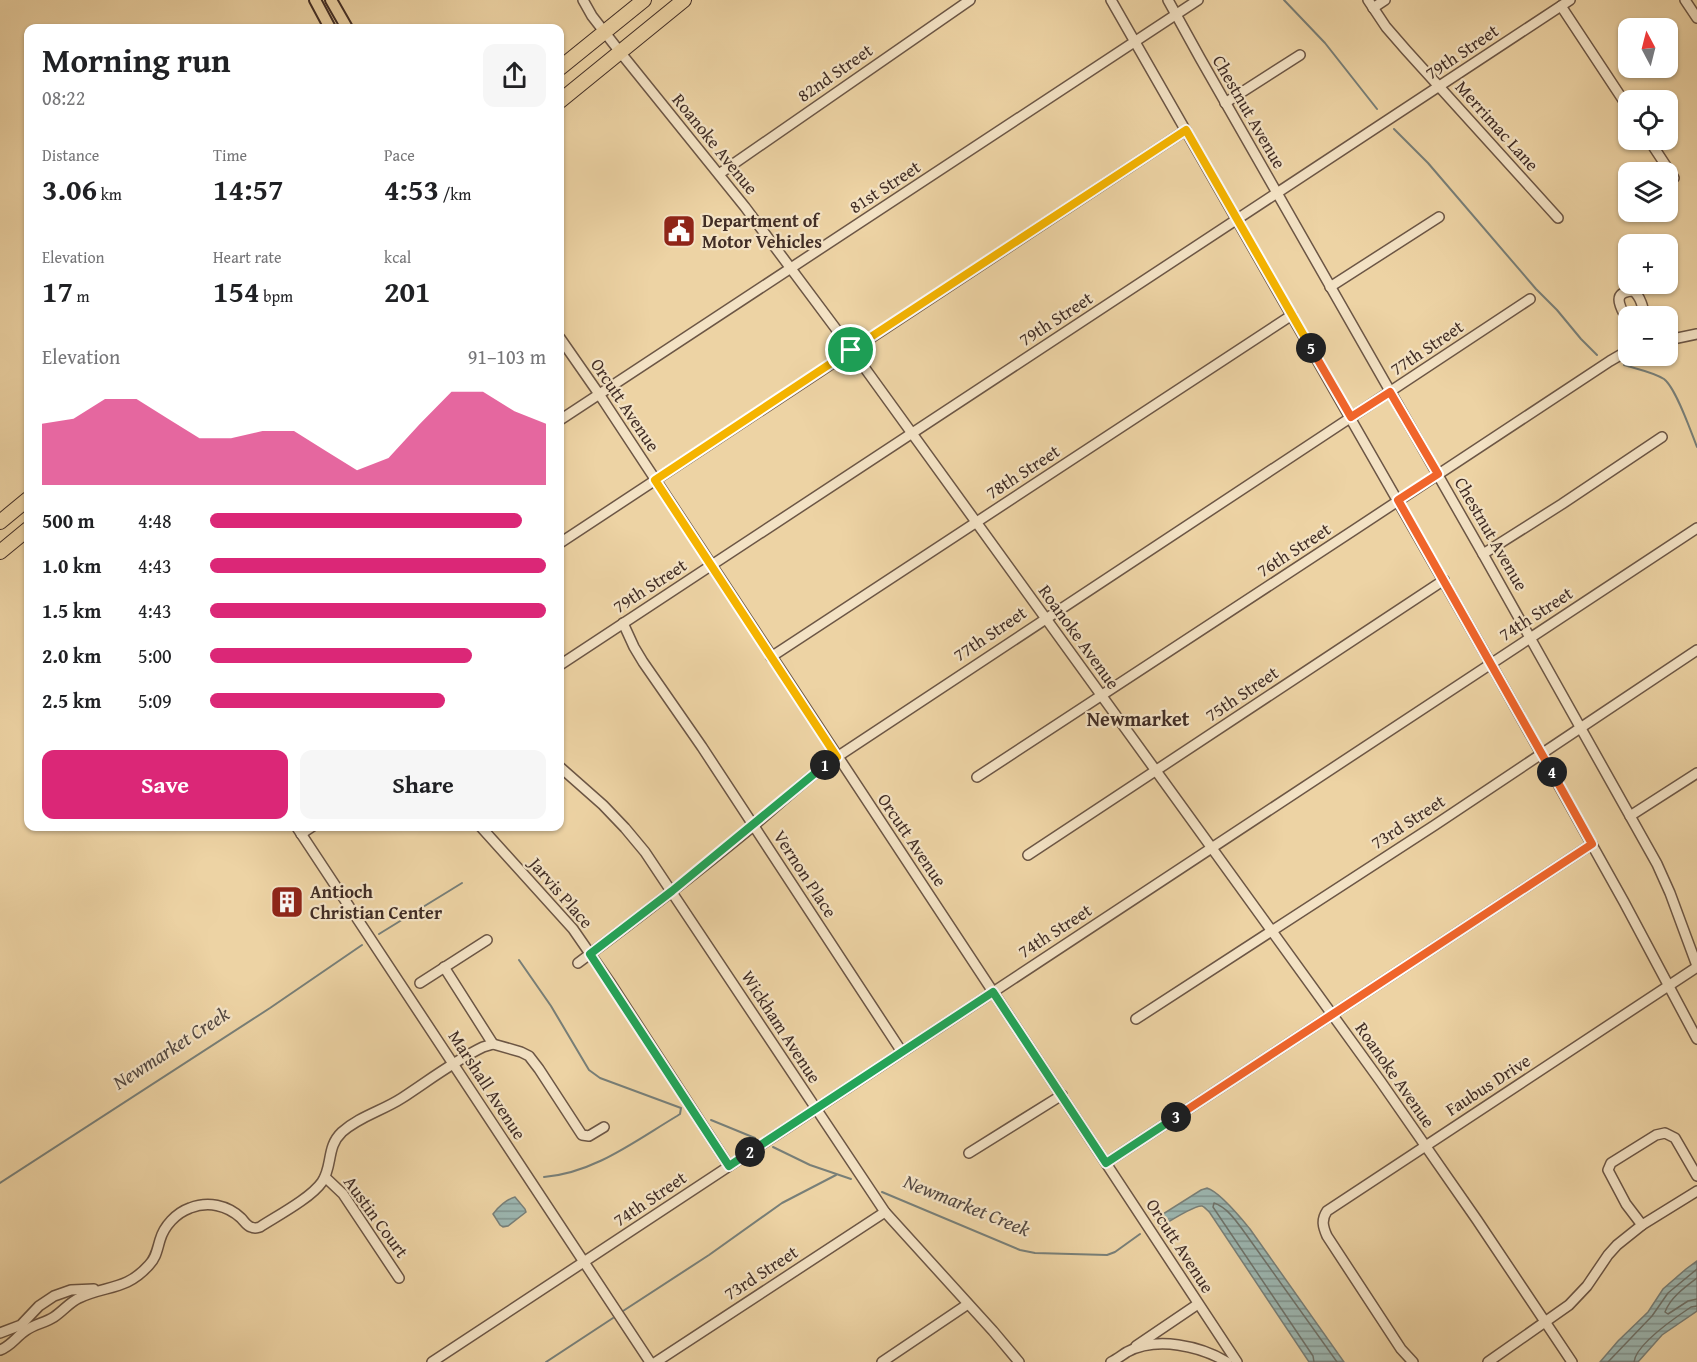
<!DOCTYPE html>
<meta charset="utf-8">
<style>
:root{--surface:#fff;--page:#f6f6f6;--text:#202124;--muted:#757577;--accent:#db2777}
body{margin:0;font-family:"Gentium Book Plus",serif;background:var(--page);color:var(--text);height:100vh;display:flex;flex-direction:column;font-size:22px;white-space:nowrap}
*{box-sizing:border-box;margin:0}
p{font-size:20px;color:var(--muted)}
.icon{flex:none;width:33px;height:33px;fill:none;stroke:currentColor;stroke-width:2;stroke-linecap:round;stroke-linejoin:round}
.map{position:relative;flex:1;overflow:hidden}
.side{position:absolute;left:24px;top:24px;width:540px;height:807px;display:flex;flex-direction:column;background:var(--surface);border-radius:12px;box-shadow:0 2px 4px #0004}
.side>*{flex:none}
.needle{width:39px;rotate:353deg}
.buttons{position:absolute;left:1618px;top:18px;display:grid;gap:12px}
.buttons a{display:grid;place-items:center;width:60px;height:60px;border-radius:12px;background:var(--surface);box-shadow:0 2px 4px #0004;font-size:30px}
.pin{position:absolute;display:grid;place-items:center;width:51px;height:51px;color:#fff;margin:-26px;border:3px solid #fff;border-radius:50%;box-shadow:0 2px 6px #0007}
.km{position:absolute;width:30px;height:30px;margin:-15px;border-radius:50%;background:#222;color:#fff;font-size:16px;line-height:30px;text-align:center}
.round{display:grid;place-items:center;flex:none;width:63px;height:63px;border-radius:12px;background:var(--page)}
.summary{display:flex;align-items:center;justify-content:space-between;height:102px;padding:0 18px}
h1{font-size:33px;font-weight:700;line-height:45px}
.stats{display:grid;grid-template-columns:repeat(3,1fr);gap:9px;height:102px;padding:6px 18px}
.stats div{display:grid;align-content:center}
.stats b{font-size:30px;font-weight:700}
.stats small{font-size:16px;font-weight:400}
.stats p{font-size:16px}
.chart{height:168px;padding:12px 18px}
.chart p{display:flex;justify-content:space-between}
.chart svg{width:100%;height:108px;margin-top:6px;fill:var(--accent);opacity:.7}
.cta{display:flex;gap:12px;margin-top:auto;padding:12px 18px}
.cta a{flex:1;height:69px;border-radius:12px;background:var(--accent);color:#fff;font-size:24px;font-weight:700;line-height:69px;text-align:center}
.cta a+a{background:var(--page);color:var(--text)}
ul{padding:0 18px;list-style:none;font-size:20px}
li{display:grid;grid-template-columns:96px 72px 1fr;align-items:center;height:45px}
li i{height:15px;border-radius:8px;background:var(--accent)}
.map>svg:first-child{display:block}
.water{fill:url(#water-rules);stroke:#787f78;stroke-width:1.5}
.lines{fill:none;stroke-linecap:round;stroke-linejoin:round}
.shore{stroke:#6e726a;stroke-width:1.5}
.stream{stroke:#787f78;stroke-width:2}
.minor-casing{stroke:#6c5645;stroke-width:12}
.major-casing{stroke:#412d25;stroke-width:14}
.highway-casing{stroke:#412d25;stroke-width:16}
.minor{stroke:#f3e2c4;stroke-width:9}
.major{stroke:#edd3a4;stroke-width:10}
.highway{stroke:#edd3a4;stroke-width:14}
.split-1-casing{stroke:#fff;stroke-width:12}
.split-2-casing{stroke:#fff;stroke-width:12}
.split-3-casing{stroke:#fff;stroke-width:12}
.split-4-casing{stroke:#fff;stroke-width:12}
.split-5-casing{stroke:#fff;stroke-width:12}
.split-6-casing{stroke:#fff;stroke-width:12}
.split-1{stroke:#f5b400;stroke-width:8}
.split-2{stroke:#22a559;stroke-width:8}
.split-3{stroke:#22a559;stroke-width:8}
.split-4{stroke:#f0652b;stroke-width:8}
.split-5{stroke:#f0652b;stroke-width:8}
.split-6{stroke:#f5b400;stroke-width:8}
.labels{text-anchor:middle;stroke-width:4.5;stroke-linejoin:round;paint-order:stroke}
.street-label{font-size:18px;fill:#412d25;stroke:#f3e2c4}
.poi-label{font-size:18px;font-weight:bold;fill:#412d25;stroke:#f3e2c4;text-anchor:start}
.neighbourhood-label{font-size:20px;font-weight:bold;fill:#412d25;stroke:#f3e2c4}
.water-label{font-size:20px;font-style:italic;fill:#534841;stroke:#f3e2c4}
</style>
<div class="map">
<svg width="1697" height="1362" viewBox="0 0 1697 1362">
<defs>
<pattern id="water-rules" width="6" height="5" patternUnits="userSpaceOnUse" patternTransform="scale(1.5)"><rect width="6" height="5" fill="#9cb6b0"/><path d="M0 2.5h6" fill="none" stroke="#81948f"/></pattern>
</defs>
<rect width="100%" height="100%" fill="#edd3a4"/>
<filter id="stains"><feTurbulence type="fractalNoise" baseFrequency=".00333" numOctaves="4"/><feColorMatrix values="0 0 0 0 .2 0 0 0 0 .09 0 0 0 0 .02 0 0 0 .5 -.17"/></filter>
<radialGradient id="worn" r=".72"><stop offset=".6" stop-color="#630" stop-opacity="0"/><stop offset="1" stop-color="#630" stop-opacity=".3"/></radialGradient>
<g class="water">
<path d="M1207 1188C1220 1192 1241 1218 1250 1229L1344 1362H1309L1210 1213C1208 1211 1205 1207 1202 1206 1195 1205 1168 1222 1160 1227L1155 1219 1201 1190Z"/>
<path d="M515 1197 525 1209 526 1212 508 1226 503 1227 500 1225 493 1214C498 1207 507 1199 515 1197Z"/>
<path d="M1697 1261V1311L1662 1335 1638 1362H1600L1618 1341 1648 1312 1663 1289 1686 1269Z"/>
</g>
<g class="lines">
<g class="shore">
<path d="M1697 1278C1685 1287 1670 1298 1665 1312L1668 1314 1688 1301 1697 1299"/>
<path d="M1314 1362 1313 1356 1213 1207 1214 1203C1227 1207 1237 1222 1245 1233L1337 1362"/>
<path d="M1608 1362 1652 1316 1668 1293 1697 1269"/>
<path d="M1634 1362C1636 1344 1676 1317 1691 1307L1697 1306"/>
</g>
<g class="stream">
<path d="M1284 0 1325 43 1377 109"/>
<path d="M1394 129 1428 163 1536 289 1557 310 1581 339 1597 355"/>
<path d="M1624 365C1637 369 1653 372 1664 379 1676 388 1691 432 1697 447"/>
<path d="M379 934 462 883"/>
<path d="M519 960 551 1006 589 1070 600 1078 681 1108 680 1114 677 1116C635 1141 594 1173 544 1177"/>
<path d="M711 1120 755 1138"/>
<path d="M773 1147 810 1165 851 1179"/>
<path d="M0 1183 270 1008 362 945"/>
<path d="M882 1192 1020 1250 1035 1253 1107 1255 1115 1252 1140 1234"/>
<path d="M623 1311 709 1255 782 1203 836 1175"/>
<path d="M546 1362 613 1318"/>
</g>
<defs>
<g id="minor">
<path d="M583 0 592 16 620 52 745 207 851 349 1381 1082 1477 1220 1572 1362"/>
<path d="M1111 0 1491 664 1624 902 1697 1039"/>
<path d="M1168 0 1200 58 1483 554 1657 864 1670 893 1697 966"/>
<path d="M1368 0 1386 27 1406 50 1558 218"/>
<path d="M1685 0 1697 18"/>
<path d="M1561 6 1629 109"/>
<path d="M1373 8 1385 0"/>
<path d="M1225 103 1300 55"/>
<path d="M1649 140 1674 178"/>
<path d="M719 174 970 0"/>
<path d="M1330 287 1439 217"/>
<path d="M1629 323 1627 320C1621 308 1610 292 1633 291 1640 295 1644 309 1644 316"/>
<path d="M560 338 599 394 1237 1362"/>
<path d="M1668 340 1697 334"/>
<path d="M560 420 1198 0"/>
<path d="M560 543 1186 130"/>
<path d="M1483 554 1562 504 1662 437"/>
<path d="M623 623 634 647 643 662 702 747 902 1052"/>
<path d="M771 657 1292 315"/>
<path d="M560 665 1570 0"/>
<path d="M560 767 603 805 625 828 645 852 885 1212 993 1331 1019 1362"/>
<path d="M977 777 1354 530 1610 361 1629 350"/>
<path d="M1630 816 1697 773"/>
<path d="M296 826 650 1362"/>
<path d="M480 826 573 929 611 984 729 1166"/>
<path d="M301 834 313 826"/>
<path d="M1028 855 1444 580"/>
<path d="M578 963C637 919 695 874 752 827 780 804 806 778 837 757L1530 299"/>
<path d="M444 967 493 1044"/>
<path d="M420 983 487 940"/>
<path d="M1136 1019 1435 825 1697 650"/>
<path d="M969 1153 1062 1095"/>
<path d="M1106 1163 1592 844"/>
<path d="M1697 1176 1675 1138 1665 1133 1656 1135 1611 1163 1608 1170 1626 1204 1642 1225 1697 1191"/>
<path d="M325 1177 343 1194 399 1278"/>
<path d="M0 1333 21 1325 39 1306 54 1296 71 1290 94 1289"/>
<path d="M1136 1346 1198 1304"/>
<path d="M0 1350C11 1346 16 1337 25 1331 34 1324 45 1323 54 1317 63 1311 70 1302 79 1298 106 1285 126 1291 149 1265 156 1258 157 1250 160 1240 164 1226 176 1213 190 1208 208 1201 227 1205 241 1218 244 1221 247 1226 251 1227 255 1229 256 1228 260 1227 277 1216 311 1198 322 1182 333 1166 326 1147 342 1132 360 1116 382 1111 402 1098 428 1081 454 1061 483 1047L493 1044 521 1052 529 1056 539 1069 582 1135 589 1136 604 1127"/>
<path d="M432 1362 1697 528"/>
<path d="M656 1362 885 1212"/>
<path d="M882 1362 968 1304"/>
<path d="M1111 1362C1117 1359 1122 1355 1127 1352 1157 1336 1200 1346 1227 1362"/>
<path d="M1413 1362 1401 1349 1327 1236C1323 1227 1321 1220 1327 1211L1697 967"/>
<path d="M1488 1362 1569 1305 1587 1286 1608 1255 1617 1245 1642 1225"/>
</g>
<g id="major">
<path d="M315 0 330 28"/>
<path d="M331 0 347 28"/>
</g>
<g id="highway">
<path d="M560 68 644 0"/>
<path d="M560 101 684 0"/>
<path d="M0 522 28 499"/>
<path d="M0 552 28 529"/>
</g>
</defs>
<use href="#minor" class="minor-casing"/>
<use href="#major" class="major-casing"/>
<use href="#highway" class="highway-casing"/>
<use href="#minor" class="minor"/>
<use href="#major" class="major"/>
<use href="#highway" class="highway"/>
</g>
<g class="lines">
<defs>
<path id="split-1" d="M825 765 837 757 655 480 851 350"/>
<path id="split-2" d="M750 1152 729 1166 590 954 672 891 825 765"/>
<path id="split-3" d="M750 1152 993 992 1106 1163 1176 1117"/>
<path id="split-4" d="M1176 1117 1592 844 1552 772"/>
<path id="split-5" d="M1311 348 1351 417 1390 392 1438 474 1398 500 1552 772"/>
<path id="split-6" d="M851 350 1186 130 1311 348"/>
</defs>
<use href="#split-1" class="split-1-casing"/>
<use href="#split-2" class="split-2-casing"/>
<use href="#split-3" class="split-3-casing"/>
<use href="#split-4" class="split-4-casing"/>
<use href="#split-5" class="split-5-casing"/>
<use href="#split-6" class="split-6-casing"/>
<use href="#split-1" class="split-1"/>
<use href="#split-2" class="split-2"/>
<use href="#split-3" class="split-3"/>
<use href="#split-4" class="split-4"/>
<use href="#split-5" class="split-5"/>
<use href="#split-6" class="split-6"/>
</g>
<defs>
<symbol id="civic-square" viewBox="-11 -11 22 22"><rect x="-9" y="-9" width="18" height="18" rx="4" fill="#8f2418" stroke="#f3e2c4"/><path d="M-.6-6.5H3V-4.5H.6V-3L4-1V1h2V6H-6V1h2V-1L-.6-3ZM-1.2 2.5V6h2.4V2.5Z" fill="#fff"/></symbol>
<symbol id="building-square" viewBox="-11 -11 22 22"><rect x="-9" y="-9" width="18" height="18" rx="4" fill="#8f2418" stroke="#f3e2c4"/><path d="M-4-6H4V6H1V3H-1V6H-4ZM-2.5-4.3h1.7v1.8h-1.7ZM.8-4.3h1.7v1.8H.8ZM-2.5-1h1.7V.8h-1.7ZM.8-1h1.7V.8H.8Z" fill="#fff"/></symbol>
</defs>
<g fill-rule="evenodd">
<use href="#civic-square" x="660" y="212" width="38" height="38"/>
<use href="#building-square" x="268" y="883" width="38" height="38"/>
</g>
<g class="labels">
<g class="street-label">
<text transform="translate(1462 52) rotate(-34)" y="6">79th Street</text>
<text transform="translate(835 73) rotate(-35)" y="6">82nd Street</text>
<text transform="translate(1249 112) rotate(60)" y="6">Chestnut Avenue</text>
<text transform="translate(1497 126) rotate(48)" y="6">Merrimac Lane</text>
<text transform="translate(715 144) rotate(51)" y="6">Roanoke Avenue</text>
<text transform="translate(885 187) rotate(-33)" y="6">81st Street</text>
<text transform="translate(1056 319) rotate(-33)" y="6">79th Street</text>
<text transform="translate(1427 348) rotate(-34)" y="6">77th Street</text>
<text transform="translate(625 405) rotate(56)" y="6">Orcutt Avenue</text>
<text transform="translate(1023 472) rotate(-33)" y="6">78th Street</text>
<text transform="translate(1491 534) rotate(60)" y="6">Chestnut Avenue</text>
<text transform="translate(1294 550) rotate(-33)" y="6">76th Street</text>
<text transform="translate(650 586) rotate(-33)" y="6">79th Street</text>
<text transform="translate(1536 614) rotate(-33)" y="6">74th Street</text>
<text transform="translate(990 634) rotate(-34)" y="6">77th Street</text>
<text transform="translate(1079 637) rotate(54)" y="6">Roanoke Avenue</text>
<text transform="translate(1242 694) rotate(-34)" y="6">75th Street</text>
<text transform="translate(1408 822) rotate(-33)" y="6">73rd Street</text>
<text transform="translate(912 840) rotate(56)" y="6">Orcutt Avenue</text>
<text transform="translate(805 874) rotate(57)" y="6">Vernon Place</text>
<text transform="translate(561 893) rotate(49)" y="6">Jarvis Place</text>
<text transform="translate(1055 931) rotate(-33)" y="6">74th Street</text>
<text transform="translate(781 1027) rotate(57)" y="6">Wickham Avenue</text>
<text transform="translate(1395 1075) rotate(55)" y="6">Roanoke Avenue</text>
<text transform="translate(487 1085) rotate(57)" y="6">Marshall Avenue</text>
<text transform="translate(1488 1085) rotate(-33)" y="6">Faubus Drive</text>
<text transform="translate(650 1199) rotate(-34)" y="6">74th Street</text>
<text transform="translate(376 1217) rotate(54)" y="6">Austin Court</text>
<text transform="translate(1180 1246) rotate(57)" y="6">Orcutt Avenue</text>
<text transform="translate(761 1273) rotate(-33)" y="6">73rd Street</text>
</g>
<g class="poi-label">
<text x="702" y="227">Department of<tspan x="702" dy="21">Motor Vehicles</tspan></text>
<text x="310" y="898">Antioch<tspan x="310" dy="21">Christian Center</tspan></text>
</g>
<g class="neighbourhood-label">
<text x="1138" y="726">Newmarket</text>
</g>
<g class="water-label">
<text transform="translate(171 1048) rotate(-33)" y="7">Newmarket Creek</text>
<text transform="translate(967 1205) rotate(22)" y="7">Newmarket Creek</text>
</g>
</g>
<rect width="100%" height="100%" filter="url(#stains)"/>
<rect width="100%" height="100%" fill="url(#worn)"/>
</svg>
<div class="buttons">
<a><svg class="needle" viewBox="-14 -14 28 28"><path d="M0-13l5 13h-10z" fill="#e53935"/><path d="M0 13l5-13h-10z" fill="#757577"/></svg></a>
<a><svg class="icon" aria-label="locate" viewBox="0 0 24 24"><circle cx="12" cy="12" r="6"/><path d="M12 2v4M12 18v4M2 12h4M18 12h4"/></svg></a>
<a><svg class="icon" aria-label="layers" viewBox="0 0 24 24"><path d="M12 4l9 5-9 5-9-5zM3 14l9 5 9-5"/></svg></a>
<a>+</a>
<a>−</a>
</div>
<div class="pin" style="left:851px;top:350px;background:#1e9e55"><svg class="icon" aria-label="arrive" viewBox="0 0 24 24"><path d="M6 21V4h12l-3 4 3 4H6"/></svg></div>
<b class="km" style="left:825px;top:765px">1</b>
<b class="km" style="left:750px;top:1152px">2</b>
<b class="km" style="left:1176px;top:1117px">3</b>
<b class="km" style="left:1552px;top:772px">4</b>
<b class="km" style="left:1311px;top:348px">5</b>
<section class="side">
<div class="summary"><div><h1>Morning run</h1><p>08:22</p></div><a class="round"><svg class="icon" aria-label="share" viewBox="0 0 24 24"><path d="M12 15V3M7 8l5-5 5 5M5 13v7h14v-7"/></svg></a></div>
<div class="stats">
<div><p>Distance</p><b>3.06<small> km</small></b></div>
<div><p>Time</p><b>14:57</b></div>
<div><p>Pace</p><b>4:53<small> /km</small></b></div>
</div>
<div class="stats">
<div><p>Elevation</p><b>17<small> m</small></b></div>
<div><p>Heart rate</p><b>154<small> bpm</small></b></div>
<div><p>kcal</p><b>201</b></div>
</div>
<div class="chart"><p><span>Elevation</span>91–103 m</p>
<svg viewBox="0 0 160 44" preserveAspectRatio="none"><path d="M0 44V19L10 17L20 9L30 9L40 17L50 25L60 25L70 22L80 22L90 30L100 38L110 33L120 19L130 6L140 6L150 14L160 19V44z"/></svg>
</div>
<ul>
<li><b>500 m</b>4:48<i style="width:93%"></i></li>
<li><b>1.0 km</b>4:43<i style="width:100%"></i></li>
<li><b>1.5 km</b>4:43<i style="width:100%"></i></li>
<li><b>2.0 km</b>5:00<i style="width:78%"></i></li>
<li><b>2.5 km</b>5:09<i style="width:70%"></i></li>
</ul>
<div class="cta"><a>Save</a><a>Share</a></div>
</section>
</div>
